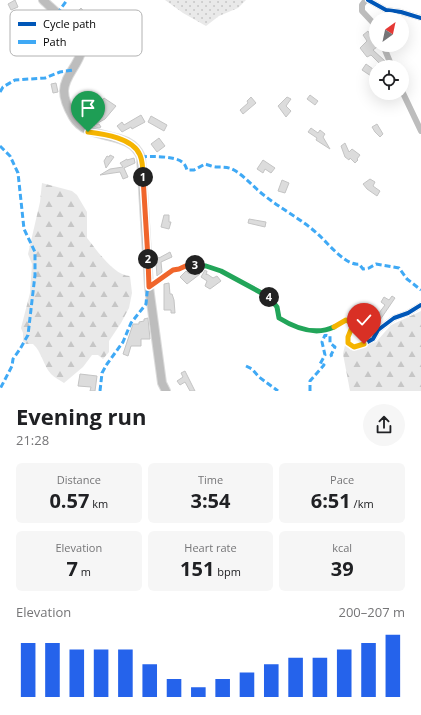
<!DOCTYPE html>
<meta charset="utf-8">
<style>
:root{--surface:#fff;--page:#f6f6f6;--text:#202124;--muted:#757577;--accent:#2563eb}
body{margin:0;font-family:"Open Sans",sans-serif;background:var(--page);color:var(--text);height:100vh;display:flex;flex-direction:column;font-size:15px;white-space:nowrap}
*{box-sizing:border-box;margin:0}
p{font-size:13px;color:var(--muted)}
.icon{flex:none;width:22px;height:22px;fill:none;stroke:currentColor;stroke-width:2;stroke-linecap:round;stroke-linejoin:round}
.map{position:relative;height:391px;overflow:hidden}
.side{display:flex;flex-direction:column;background:var(--surface);flex:1}
.side>*{flex:none}
.needle{width:26px;rotate:33deg}
.fabs{position:absolute;left:369px;top:12px;display:grid;gap:8px}
.fabs a{display:grid;place-items:center;width:40px;height:40px;border-radius:50%;background:var(--surface);box-shadow:0 4px 16px #0002;font-size:20px}
.pin{position:absolute;display:grid;place-items:center;width:34px;height:34px;color:#fff;margin:-41px -17px;border-radius:50% 50% 50% 0;rotate:-45deg;box-shadow:0 0 4px #0007}
.pin .icon{rotate:45deg}
.km{position:absolute;width:20px;height:20px;margin:-10px;border-radius:50%;background:#222;color:#fff;font-size:11px;line-height:20px;text-align:center}
.round{display:grid;place-items:center;flex:none;width:42px;height:42px;border-radius:21px;background:var(--page)}
.overview{display:flex;align-items:center;justify-content:space-between;height:68px;padding:0 16px}
h1{font-size:22px;font-weight:700;line-height:30px}
.stats{display:grid;grid-template-columns:repeat(3,1fr);gap:6px;height:68px;padding:4px 16px}
.stats div{display:grid;align-content:center;border-radius:6px;background:var(--page);text-align:center}
.stats b{font-size:20px;font-weight:700}
.stats small{font-size:11px;font-weight:400}
.stats p{font-size:11px}
.chart{height:112px;padding:8px 16px}
.chart p{display:flex;justify-content:space-between}
.chart svg{width:100%;height:72px;margin-top:4px;stroke:var(--accent);stroke-width:6}
.map>svg:first-child{display:block}
.grass{fill:url(#grass-dots)}
.forest{fill:url(#forest-firs)}
.building{fill:#dcdcdc;stroke:#c4c4c4}
.lines{fill:none;stroke-linecap:round;stroke-linejoin:round}
.major-casing{stroke:#dbdbdb;stroke-width:10}
.minor{stroke:#bdbdbd;stroke-width:6}
.major{stroke:#bdbdbd;stroke-width:8}
.quiet{stroke:#3fa9f5;stroke-width:3;stroke-dasharray:6 3;stroke-linecap:butt}
.cycleway-casing{stroke:#fff;stroke-width:6}
.cycleway{stroke:#0057b8;stroke-width:4}
.split-1-casing{stroke:#fff;stroke-width:8}
.split-2-casing{stroke:#fff;stroke-width:8}
.split-3-casing{stroke:#fff;stroke-width:8}
.split-4-casing{stroke:#fff;stroke-width:8}
.split-5-casing{stroke:#fff;stroke-width:8}
.split-6-casing{stroke:#fff;stroke-width:8}
.split-1{stroke:#f5b400;stroke-width:5}
.split-2{stroke:#f0652b;stroke-width:5}
.split-3{stroke:#f0652b;stroke-width:5}
.split-4{stroke:#22a559;stroke-width:5}
.split-5{stroke:#22a559;stroke-width:5}
.split-6{stroke:#f5b400;stroke-width:5}
.key{fill:#fff;stroke:#b2b2b2;stroke-width:1}
.key-label{font-size:11px;fill:#000}
</style>
<div class="map">
<svg width="421" height="391" viewBox="0 0 421 391">
<defs>
<pattern id="grass-dots" width="8" height="8" patternUnits="userSpaceOnUse"><rect width="8" height="8" fill="#e9e9e9"/><path d="M2 2h.1M6 6h.1" fill="none" stroke="#c6c6c6" stroke-width="1.8" stroke-linecap="round"/></pattern>
<pattern id="forest-firs" width="22" height="20" patternUnits="userSpaceOnUse"><rect width="22" height="20" fill="#e9e9e9"/><path d="M5 1l3.5 6h-7zM16 11l3.5 6h-7z" fill="#c6c6c6"/></pattern>
</defs>
<rect width="100%" height="100%" fill="#fff"/>
<path class="grass" d="M165 0H246L238 8 219 16 206 26 183 13Z"/>
<g class="forest">
<path d="M42 183 72 191 77 195 87 212V238C96 249 114 276 130 276L132 293 129 308 121 323 109 341V352L103 359 98 355H92L83 367 64 383C60 380 55 378 51 374 43 365 42 352 33 344H26L23 341V333L21 328 30 293 32 264 28 254 40 202Z"/>
<path d="M421 311V391H350L343 354 345 345 351 350 376 342 391 325Z"/>
</g>
<g class="building">
<path d="M15 0 18 7 11 10 8 4Z"/>
<path d="M81 8 86 14 80 19 75 14Z"/>
<path d="M368 31 377 47 373 50 385 61 381 65 371 55 367 57 360 48 367 41 363 35Z"/>
<path d="M366 64 373 69 376 65V74L374 78 362 70Z"/>
<path d="M56 83 58 92 53 93 51 84Z"/>
<path d="M310 95 318 101 315 105 307 99Z"/>
<path d="M251 97 256 103 243 114 240 110 248 103 247 101Z"/>
<path d="M287 97 291 99 286 106 291 111 286 117 278 106Z"/>
<path d="M104 98 116 106 105 119 96 124H99L101 127 99 128 95 127 93 123H91L87 115 97 110 95 108 98 107Z"/>
<path d="M141 115 145 122 132 129 131 127 122 132 117 126 122 122 124 125Z"/>
<path d="M151 116 167 125 164 131 148 122Z"/>
<path d="M377 124 383 134 380 137 375 132 372 127Z"/>
<path d="M311 128 318 133 320 130 325 134 323 137 330 149 316 140 317 138 308 132Z"/>
<path d="M159 138 165 146 157 152 151 144Z"/>
<path d="M345 143 349 152 352 149 360 155 357 159 358 160 355 163 350 158 349 160 345 157 341 146Z"/>
<path d="M110 155 114 157 106 168 104 161 107 156 109 157Z"/>
<path d="M134 158 135 163 124 168 128 177 123 179 120 172 100 175 110 169 123 167 120 163 127 159V160Z"/>
<path d="M263 160 275 168 271 173 265 169 263 173 257 169Z"/>
<path d="M370 179 375 182 373 186 380 191 377 196 367 189 363 184Z"/>
<path d="M282 180 289 183 285 193 278 191Z"/>
<path d="M164 215H169V222H171L169 229 161 227Z"/>
<path d="M249 219 266 222 265 227 248 223Z"/>
<path d="M170 252 172 257 161 262 162 272 157 276 156 263 153 261 156 256 159 258Z"/>
<path d="M194 269H196L200 274 187 284 180 277 186 271 189 274Z"/>
<path d="M205 270 207 271 206 275 207 274 213 278 217 276 221 281 210 289 205 286 207 281 201 277Z"/>
<path d="M169 283 170 294H172L174 300 175 313H171V310H164V284Z"/>
<path d="M392 296 395 298 380 320 376 317 385 305 381 302 384 297 389 300Z"/>
<path d="M148 318 150 339H141V346H131L128 356 123 354 133 324H139V322L144 321V319Z"/>
<path d="M185 371 195 391H190L185 382 180 385 177 381 183 377 181 373Z"/>
<path d="M80 374 97 376 95 391H90L91 387 78 386Z"/>
</g>
<g class="lines">
<defs>
<path id="major" d="M43 0C53 10 76 28 80 41 87 59 64 73 64 91 64 100 69 110 73 117 88 143 129 128 141 157L149 287 162 383 166 391"/>
</defs>
<use href="#major" class="major-casing"/>
<g class="minor">
<path d="M368 0 386 10 401 12 421 18"/>
<path d="M368 0 365 1 362 5V11L376 26"/>
<path d="M383 45 392 67"/>
<path d="M402 91 421 131"/>
<path d="M149 287 173 270 179 269 190 264 206 266 221 271 268 295 277 307 279 318C292 326 311 335 327 330 334 328 340 323 346 320L350 322 352 327 347 337 348 343 354 347 364 344 373 339 378 330 394 318 408 313 421 305"/>
</g>
<use href="#major" class="major"/>
<g class="quiet">
<path d="M57 14 67 0"/>
<path d="M0 92 3 87 15 80 45 78 60 72 73 70"/>
<path d="M0 146 10 156 18 173 24 229 35 252V275L28 335 20 349 13 359 12 366 0 389"/>
<path d="M141 157C150 156 175 156 182 162 185 164 186 167 187 170H194L205 164C209 165 213 167 217 167 223 167 229 167 234 170 246 177 254 188 265 196 284 211 305 221 322 238 330 246 347 266 359 264L363 269 369 268 376 264 399 268 407 279 421 290"/>
<path d="M246 366 252 369 259 377 278 391"/>
<path d="M100 391 102 373 107 364 123 342 131 323 146 304 149 272"/>
<path d="M310 391V381L324 365 320 364 325 355 322 342 325 335 330 336V343L335 347 331 355 332 357"/>
</g>
<defs>
<g id="cycleway">
<path d="M368 0 386 10 401 12 421 18"/>
<path d="M149 287 173 270 179 269 190 264 206 266 221 271 268 295 277 307 279 318C292 326 311 335 327 330 334 328 340 323 346 320L350 322 352 327 347 337 348 343 354 347 364 344 373 339 378 330 394 318 408 313 421 305"/>
</g>
</defs>
<use href="#cycleway" class="cycleway-casing"/>
<use href="#cycleway" class="cycleway"/>
</g>
<g class="lines">
<defs>
<path id="split-1" d="M88 132C104 134 133 138 140 155 143 162 143 170 143 177"/>
<path id="split-2" d="M143 177 148 259"/>
<path id="split-3" d="M148 259 149 287 173 270 179 269 190 264 195 265"/>
<path id="split-4" d="M195 265 206 266 221 271 269 297"/>
<path id="split-5" d="M269 297 277 307 279 318C295 328 315 336 334 327"/>
<path id="split-6" d="M334 327 346 320 350 322 352 327 348 337V343L354 347 364 344"/>
</defs>
<use href="#split-1" class="split-1-casing"/>
<use href="#split-2" class="split-2-casing"/>
<use href="#split-3" class="split-3-casing"/>
<use href="#split-4" class="split-4-casing"/>
<use href="#split-5" class="split-5-casing"/>
<use href="#split-6" class="split-6-casing"/>
<use href="#split-1" class="split-1"/>
<use href="#split-2" class="split-2"/>
<use href="#split-3" class="split-3"/>
<use href="#split-4" class="split-4"/>
<use href="#split-5" class="split-5"/>
<use href="#split-6" class="split-6"/>
</g>
<rect x="10" y="10" width="132" height="46" rx="6" class="key"/>
<rect x="18" y="22" width="18" height="4" fill="#0057b8"/>
<rect x="18" y="40" width="18" height="4" fill="#3fa9f5"/>
<g class="key-label">
<text x="43" y="28">Cycle path</text>
<text x="43" y="46">Path</text>
</g>
</svg>
<div class="fabs">
<a><svg class="needle" viewBox="-14 -14 28 28"><path d="M0-13l5 13h-10z" fill="#e53935"/><path d="M0 13l5-13h-10z" fill="#757577"/></svg></a>
<a><svg class="icon" aria-label="locate" viewBox="0 0 24 24"><circle cx="12" cy="12" r="6"/><path d="M12 2v4M12 18v4M2 12h4M18 12h4"/></svg></a>
</div>
<div class="pin" style="left:88px;top:132px;background:#1e9e55"><svg class="icon" aria-label="arrive" viewBox="0 0 24 24"><path d="M6 21V4h12l-3 4 3 4H6"/></svg></div>
<div class="pin" style="left:364px;top:344px;background:#d93025"><svg class="icon" aria-label="check" viewBox="0 0 24 24"><path d="M5 12l5 5 9-10"/></svg></div>
<b class="km" style="left:143px;top:177px">1</b>
<b class="km" style="left:148px;top:259px">2</b>
<b class="km" style="left:195px;top:265px">3</b>
<b class="km" style="left:269px;top:297px">4</b>
</div>
<section class="side">
<div class="overview"><div><h1>Evening run</h1><p>21:28</p></div><a class="round"><svg class="icon" aria-label="share" viewBox="0 0 24 24"><path d="M12 15V3M7 8l5-5 5 5M5 13v7h14v-7"/></svg></a></div>
<div class="stats">
<div><p>Distance</p><b>0.57<small> km</small></b></div>
<div><p>Time</p><b>3:54</b></div>
<div><p>Pace</p><b>6:51<small> /km</small></b></div>
</div>
<div class="stats">
<div><p>Elevation</p><b>7<small> m</small></b></div>
<div><p>Heart rate</p><b>151<small> bpm</small></b></div>
<div><p>kcal</p><b>39</b></div>
</div>
<div class="chart"><p><span>Elevation</span>200–207 m</p>
<svg viewBox="0 0 160 44" preserveAspectRatio="none"><path d="M5 44V11M15 44V11M25 44V15M35 44V15M45 44V15M55 44V24M65 44V33M75 44V38M85 44V33M95 44V29M105 44V24M115 44V20M125 44V20M135 44V15M145 44V11M155 44V6"/></svg>
</div>
</section>
